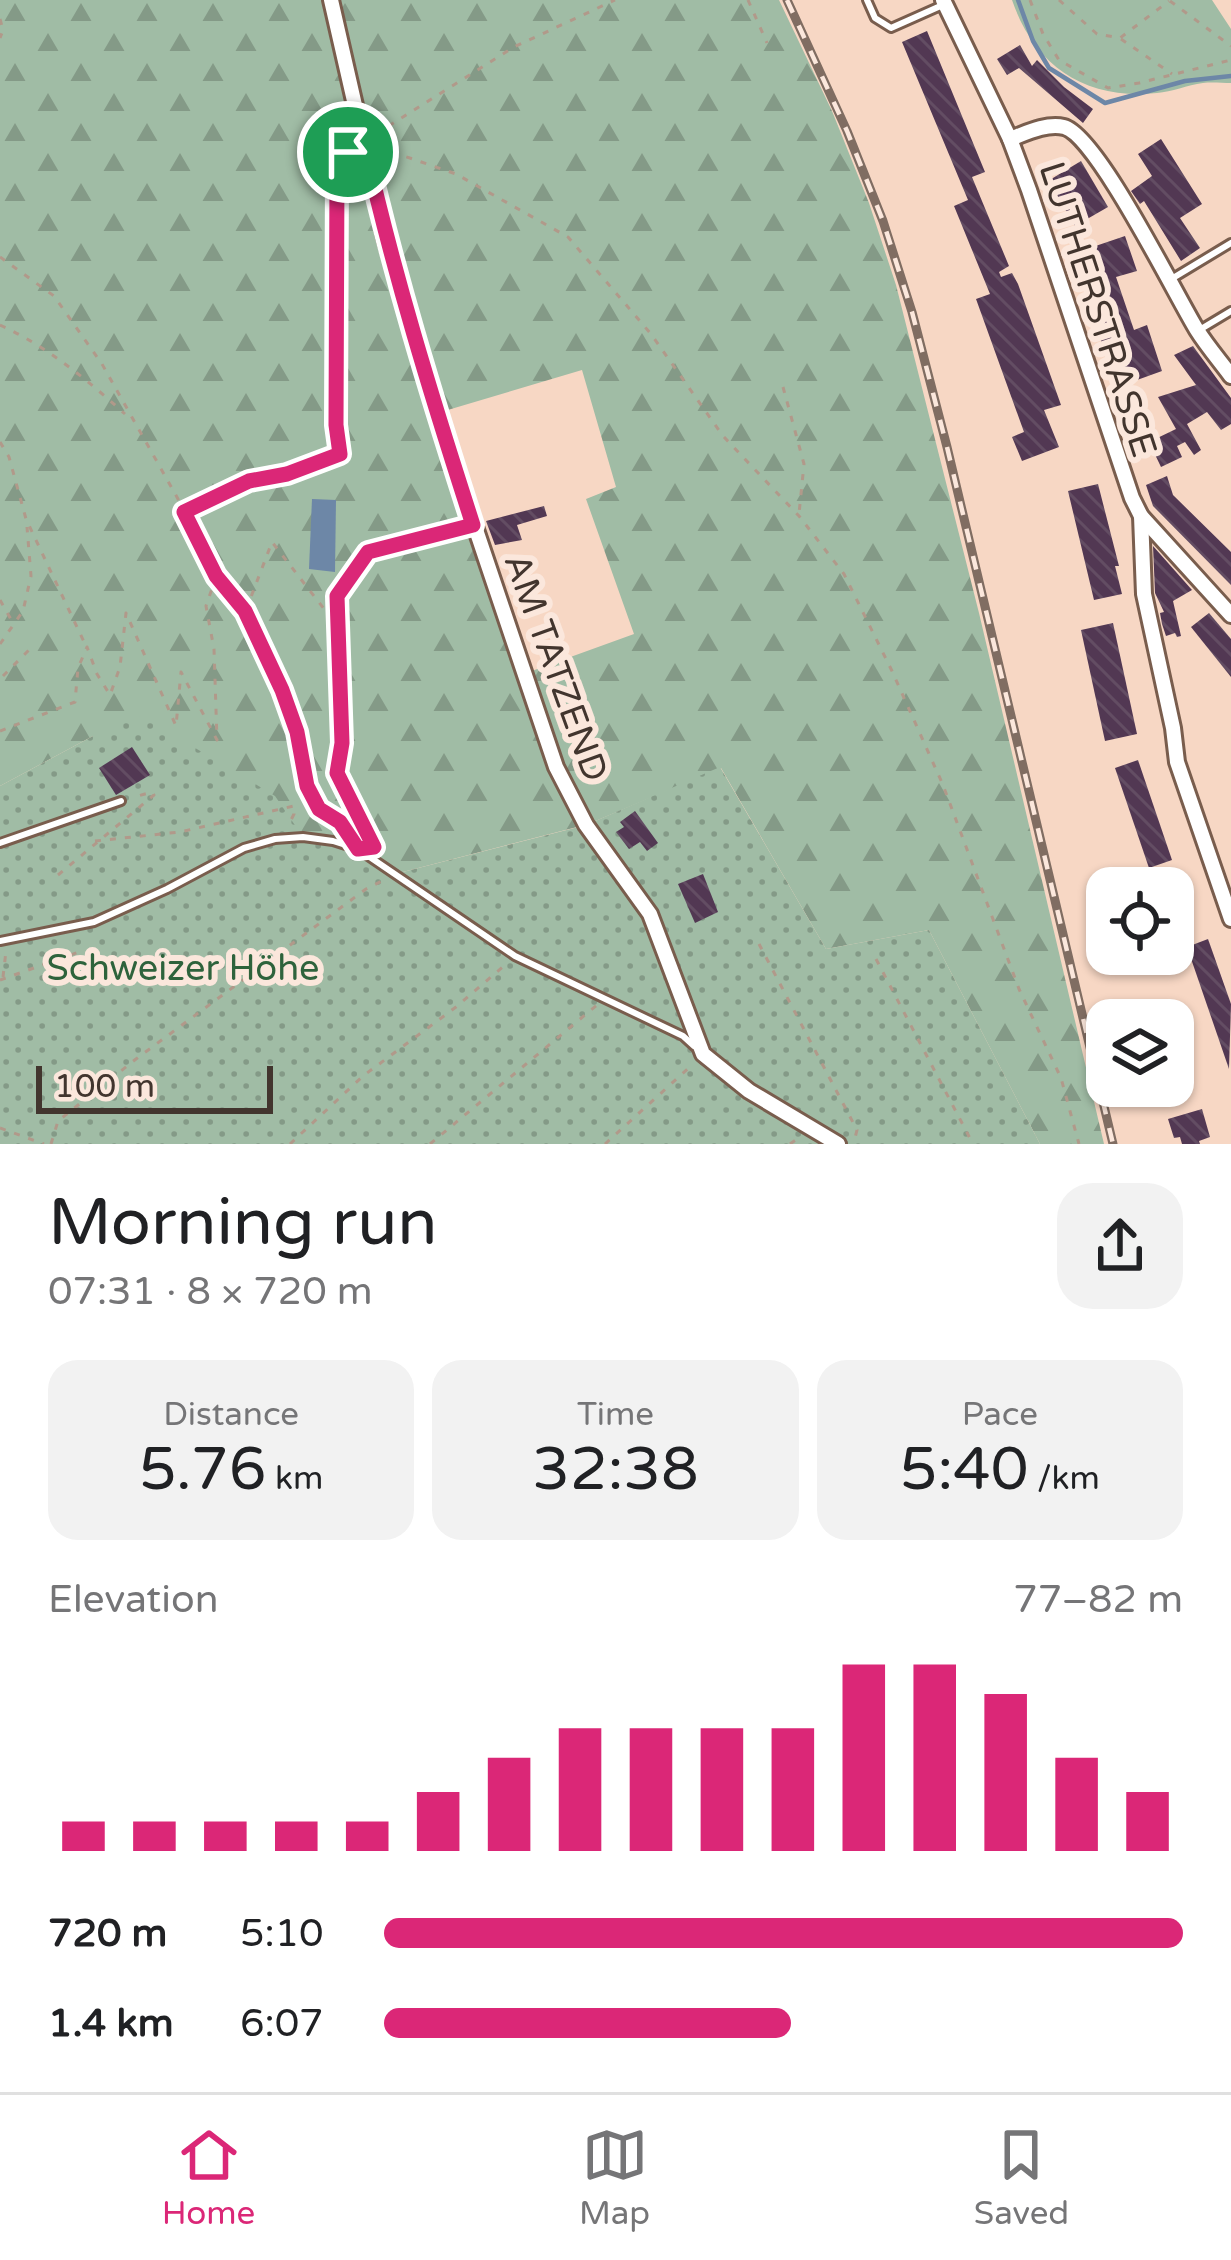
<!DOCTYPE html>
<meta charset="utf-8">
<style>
:root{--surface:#fff;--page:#f2f2f2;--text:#202124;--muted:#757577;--line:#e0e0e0;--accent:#db2777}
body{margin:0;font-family:"Varela Round",sans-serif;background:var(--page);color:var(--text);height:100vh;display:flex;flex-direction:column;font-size:45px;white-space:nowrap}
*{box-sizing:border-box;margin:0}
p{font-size:39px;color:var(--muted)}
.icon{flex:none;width:66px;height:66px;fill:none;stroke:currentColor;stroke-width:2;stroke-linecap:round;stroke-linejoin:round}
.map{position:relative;height:1144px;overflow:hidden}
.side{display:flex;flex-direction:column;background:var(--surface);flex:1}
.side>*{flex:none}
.buttons{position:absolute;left:1086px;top:867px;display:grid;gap:24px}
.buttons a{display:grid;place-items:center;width:108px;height:108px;border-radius:24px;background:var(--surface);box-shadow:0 3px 9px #0004;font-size:60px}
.scale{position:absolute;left:36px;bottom:30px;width:237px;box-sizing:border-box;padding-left:12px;border:6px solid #42352e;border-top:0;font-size:33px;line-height:42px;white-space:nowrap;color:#42352e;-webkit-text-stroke:9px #fbe7dc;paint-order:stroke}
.pin{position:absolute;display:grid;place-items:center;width:102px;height:102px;color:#fff;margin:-51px;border:6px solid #fff;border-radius:50%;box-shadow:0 3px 12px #0007}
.round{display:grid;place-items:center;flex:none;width:126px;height:126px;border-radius:36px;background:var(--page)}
.summary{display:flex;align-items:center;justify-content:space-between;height:204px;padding:0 48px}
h1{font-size:66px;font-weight:600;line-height:90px}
.stats{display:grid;grid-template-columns:repeat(3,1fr);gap:18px;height:204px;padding:12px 48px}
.stats div{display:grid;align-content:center;border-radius:30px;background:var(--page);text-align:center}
.stats b{font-size:60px;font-weight:600}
.stats small{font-size:33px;font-weight:400}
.stats p{font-size:33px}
.chart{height:336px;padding:24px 48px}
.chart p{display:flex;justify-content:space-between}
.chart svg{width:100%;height:216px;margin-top:12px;stroke:var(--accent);stroke-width:6}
ul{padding:0 48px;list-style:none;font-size:39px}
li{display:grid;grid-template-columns:192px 144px 1fr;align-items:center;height:90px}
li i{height:30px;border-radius:15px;background:var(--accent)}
.tab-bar{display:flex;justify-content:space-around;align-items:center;height:168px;border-top:3px solid var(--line);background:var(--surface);font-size:33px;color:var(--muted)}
.tab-bar a{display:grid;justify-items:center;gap:6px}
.tab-bar .current{color:var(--accent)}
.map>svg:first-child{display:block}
.grass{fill:#a0bca5}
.forest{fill:url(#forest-firs)}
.garden{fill:url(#garden-dots)}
.water{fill:#6d87a7}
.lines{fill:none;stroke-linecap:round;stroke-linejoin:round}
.stream{stroke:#6d87a7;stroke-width:4.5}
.building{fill:url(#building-back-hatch)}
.service-casing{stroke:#795d4d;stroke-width:12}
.minor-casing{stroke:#795d4d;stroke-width:20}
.path{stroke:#b1998a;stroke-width:3;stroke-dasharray:6 9;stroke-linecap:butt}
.service{stroke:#fff;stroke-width:6}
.minor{stroke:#fff;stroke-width:14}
.rail-casing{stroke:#806d62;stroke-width:9}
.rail{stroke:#fbe7dc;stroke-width:4.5;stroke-dasharray:14;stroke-linecap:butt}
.route-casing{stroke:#fff;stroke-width:24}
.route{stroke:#db2777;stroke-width:15}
.labels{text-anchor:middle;stroke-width:12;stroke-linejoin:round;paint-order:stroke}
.street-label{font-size:36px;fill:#42352e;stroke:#fbe7dc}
.park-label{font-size:36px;fill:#2e633c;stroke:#fbe7dc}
</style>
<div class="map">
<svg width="1231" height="1144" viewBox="0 0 1231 1144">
<defs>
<pattern id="forest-firs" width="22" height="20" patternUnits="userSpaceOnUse" patternTransform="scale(3)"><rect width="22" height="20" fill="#a0bca5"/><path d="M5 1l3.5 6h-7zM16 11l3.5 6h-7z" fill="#849a87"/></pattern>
<pattern id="garden-dots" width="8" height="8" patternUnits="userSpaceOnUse" patternTransform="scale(3)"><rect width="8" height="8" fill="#a0bca5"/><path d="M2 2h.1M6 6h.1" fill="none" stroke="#849a87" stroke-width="1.8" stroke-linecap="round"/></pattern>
<pattern id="building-back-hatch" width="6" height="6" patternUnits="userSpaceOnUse" patternTransform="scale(3)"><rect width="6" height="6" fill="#523853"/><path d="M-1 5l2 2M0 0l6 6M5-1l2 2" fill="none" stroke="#634d63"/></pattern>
</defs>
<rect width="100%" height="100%" fill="#f7d7c4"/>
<path class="grass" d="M1012 0H1212L1231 29V83C1222 83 1212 82 1203 83 1187 85 1172 92 1157 93 1086 100 1035 67 1012 0Z"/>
<g class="forest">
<path d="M0 0H325L381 239 581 826 395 874 303 837 93 736 0 786Z"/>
<path d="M334 0H779L832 111 869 203 896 285 979 613 1104 1144H1040L929 930 826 949 721 768 593 822 561 766 529 672 634 634 586 499 616 487 582 370 441 412 392 240Z"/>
</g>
<path class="garden" d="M142 716 275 796 303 837 358 849 395 874 586 825 720 767 826 949 929 930 1040 1144H0V786L93 736Z"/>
<path class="water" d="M312 499 336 500 335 572 309 569Z"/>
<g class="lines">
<path class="stream" d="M1018 0 1033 41 1049 68 1105 103 1185 81 1231 76"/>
</g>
<g class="building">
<path d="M927 31 985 172 972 177 1009 266 999 272 1001 277 1012 273 1018 284 1061 405 1044 410 1059 447 1022 461 1012 437 1024 432 976 299 990 294 954 206 968 200 902 42Z"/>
<path d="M1020 45 1032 66 1037 60 1064 87 1093 109 1083 123 1019 68 1007 75 997 59Z"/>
<path d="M1161 139 1202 204 1180 218 1200 248 1181 261 1144 201 1140 204 1131 191 1152 176 1138 154Z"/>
<path d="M1081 161 1108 207 1075 226 1048 181Z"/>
<path d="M1125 236 1137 271 1116 277 1134 330 1147 325 1162 371 1126 384 1124 377 1114 380 1072 254Z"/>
<path d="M1193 346 1231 398V424L1221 430 1207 412 1187 424 1201 450 1194 455 1185 442 1177 446 1182 457 1161 467 1149 442 1176 429 1158 397 1196 385 1174 355Z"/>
<path d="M1167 476 1173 495 1231 552V585L1153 506 1146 485Z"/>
<path d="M1098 484 1119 566H1115L1122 594 1094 600 1068 491Z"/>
<path d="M544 506 547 516 517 525 522 540 495 545 486 521Z"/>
<path d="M1153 546 1192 590 1173 601 1181 636 1177 637 1175 633 1166 636 1162 624 1160 613 1164 612 1155 593Z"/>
<path d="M1209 613 1231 639V677L1191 627Z"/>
<path d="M1113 623 1137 734 1105 741 1081 630Z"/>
<path d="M132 747 150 775 116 795 99 768Z"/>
<path d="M1138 760 1172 860 1149 868 1115 768Z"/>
<path d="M635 811 658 843 647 851 640 842 629 849 616 832 624 827 620 822Z"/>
<path d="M703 874 718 912 695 923 678 884Z"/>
<path d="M1208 939 1231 1004 1229 1069 1187 947Z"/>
<path d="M1202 1109 1210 1137 1199 1141 1200 1144H1182L1180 1137 1174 1138 1168 1119Z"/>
</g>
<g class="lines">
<defs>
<g id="service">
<path d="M867 0 875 18 891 28 945 4"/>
<path d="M1173 278 1231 243"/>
<path d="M1201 329 1231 311"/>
<path d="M0 843 121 801"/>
<path d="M0 941 94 922 167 889 244 848 275 839 303 837 333 841 358 849 515 956 683 1036 694 1046"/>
</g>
<g id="minor">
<path d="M331 0 385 237 437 414 556 767 586 825 650 914 703 1054 749 1091 838 1144"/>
<path d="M943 0 1010 139 1029 190 1132 498 1141 516 1231 615"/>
<path d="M1010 139C1026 133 1046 123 1064 127 1097 135 1176 296 1197 330 1207 346 1220 361 1231 376"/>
<path d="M1141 516 1144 594 1173 728 1177 762 1231 919"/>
</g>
</defs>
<use href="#service" class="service-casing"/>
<use href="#minor" class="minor-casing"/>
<g class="path">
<path d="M748 0 767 43"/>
<path d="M1030 0 1043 34 1059 60 1108 88 1139 83 1231 60"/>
<path d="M1059 0 1097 34 1120 38 1169 1"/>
<path d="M1170 1 1231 46"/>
<path d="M0 19 3 30 0 38"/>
<path d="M1121 39 1172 74"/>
<path d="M376 134 514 47 615 0"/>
<path d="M378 147 456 174 568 237 651 334 723 436 799 516 844 574 892 671 943 785 1019 989 1061 1078 1079 1144"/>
<path d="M0 257 54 296 102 364 178 499 216 576 245 611 282 690 297 732 307 786 319 809 340 822 348 834"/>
<path d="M0 325C48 347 86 379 125 414"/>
<path d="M783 387 804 464 799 514"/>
<path d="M0 442 9 457 26 519 85 644"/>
<path d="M186 511 249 481 287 474 340 454 336 425V169L347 152"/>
<path d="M0 600 13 623"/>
<path d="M246 610 272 542 335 623"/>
<path d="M0 644 23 611 31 576 27 527"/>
<path d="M3 676 32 647"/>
<path d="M0 731 75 702 78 668 87 647 97 674 110 695 120 667 126 613 176 726 181 672 217 740 214 649 206 606 216 577"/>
<path d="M95 841 180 832 294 806V814L289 824"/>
<path d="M373 847 337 773 342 743 337 596 368 552 461 528"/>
<path d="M58 875 154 795 152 792 134 797"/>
<path d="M759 944 857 1130 854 1142"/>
<path d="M876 959 973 1144"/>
<path d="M3 977 6 951"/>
<path d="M0 980 79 952"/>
<path d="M0 1128 44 1144"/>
<path d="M51 1144 58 1121 136 1059 366 889 382 881"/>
<path d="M290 1144 363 1076 456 1007 505 965"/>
<path d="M430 1144 597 1005"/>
<path d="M605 1144 693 1064"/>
<path d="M790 1144 800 1137"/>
</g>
<use href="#service" class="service"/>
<use href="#minor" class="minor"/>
<defs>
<path id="rail" d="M787 0 847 131 883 221 912 312 947 447 1113 1144"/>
</defs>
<use href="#rail" class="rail-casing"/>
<use href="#rail" class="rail"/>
</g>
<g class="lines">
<defs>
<path id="route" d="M364 142C393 272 432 398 473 525L368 552 337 596 342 743 337 773 374 847 358 849 340 822 319 809 307 786 297 732 282 690 245 611 216 576 184 512 249 481 287 474 340 454 336 425 337 169 348 152Z"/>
</defs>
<use href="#route" class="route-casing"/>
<use href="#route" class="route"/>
</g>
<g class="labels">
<g class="street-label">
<text transform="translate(1099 309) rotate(72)" y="13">LUTHERSTRASSE</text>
<text transform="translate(557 667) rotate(70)" y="13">AM TATZEND</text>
</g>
<g class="park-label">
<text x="183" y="980">Schweizer Höhe</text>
</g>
</g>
</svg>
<div class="buttons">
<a><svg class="icon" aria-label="locate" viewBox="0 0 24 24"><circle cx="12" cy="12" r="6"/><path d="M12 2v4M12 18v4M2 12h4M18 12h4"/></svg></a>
<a><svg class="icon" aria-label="layers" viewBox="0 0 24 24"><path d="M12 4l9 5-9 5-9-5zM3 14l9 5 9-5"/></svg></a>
</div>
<div class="scale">100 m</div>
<div class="pin" style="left:348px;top:152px;background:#1e9e55"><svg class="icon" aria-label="arrive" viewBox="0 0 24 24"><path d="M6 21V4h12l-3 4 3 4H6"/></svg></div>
</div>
<section class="side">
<div class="summary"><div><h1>Morning run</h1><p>07:31 · 8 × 720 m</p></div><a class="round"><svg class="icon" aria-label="share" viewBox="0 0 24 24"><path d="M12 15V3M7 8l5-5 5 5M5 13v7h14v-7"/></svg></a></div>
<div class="stats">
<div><p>Distance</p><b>5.76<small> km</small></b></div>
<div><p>Time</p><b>32:38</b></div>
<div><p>Pace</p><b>5:40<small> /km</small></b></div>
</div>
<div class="chart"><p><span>Elevation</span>77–82 m</p>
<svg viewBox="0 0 160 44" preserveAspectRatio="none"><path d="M5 44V38M15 44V38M25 44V38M35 44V38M45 44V38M55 44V32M65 44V25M75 44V19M85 44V19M95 44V19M105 44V19M115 44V6M125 44V6M135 44V12M145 44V25M155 44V32"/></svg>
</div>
<ul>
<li><b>720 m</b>5:10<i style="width:100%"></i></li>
<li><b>1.4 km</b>6:07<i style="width:51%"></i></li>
</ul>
</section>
<nav class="tab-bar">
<a class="current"><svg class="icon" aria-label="home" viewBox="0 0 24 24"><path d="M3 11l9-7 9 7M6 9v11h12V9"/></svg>Home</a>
<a><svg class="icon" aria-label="map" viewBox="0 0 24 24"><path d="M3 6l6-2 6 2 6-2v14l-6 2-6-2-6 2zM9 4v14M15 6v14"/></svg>Map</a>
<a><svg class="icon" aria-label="saved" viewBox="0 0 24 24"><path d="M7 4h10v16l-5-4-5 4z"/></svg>Saved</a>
</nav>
